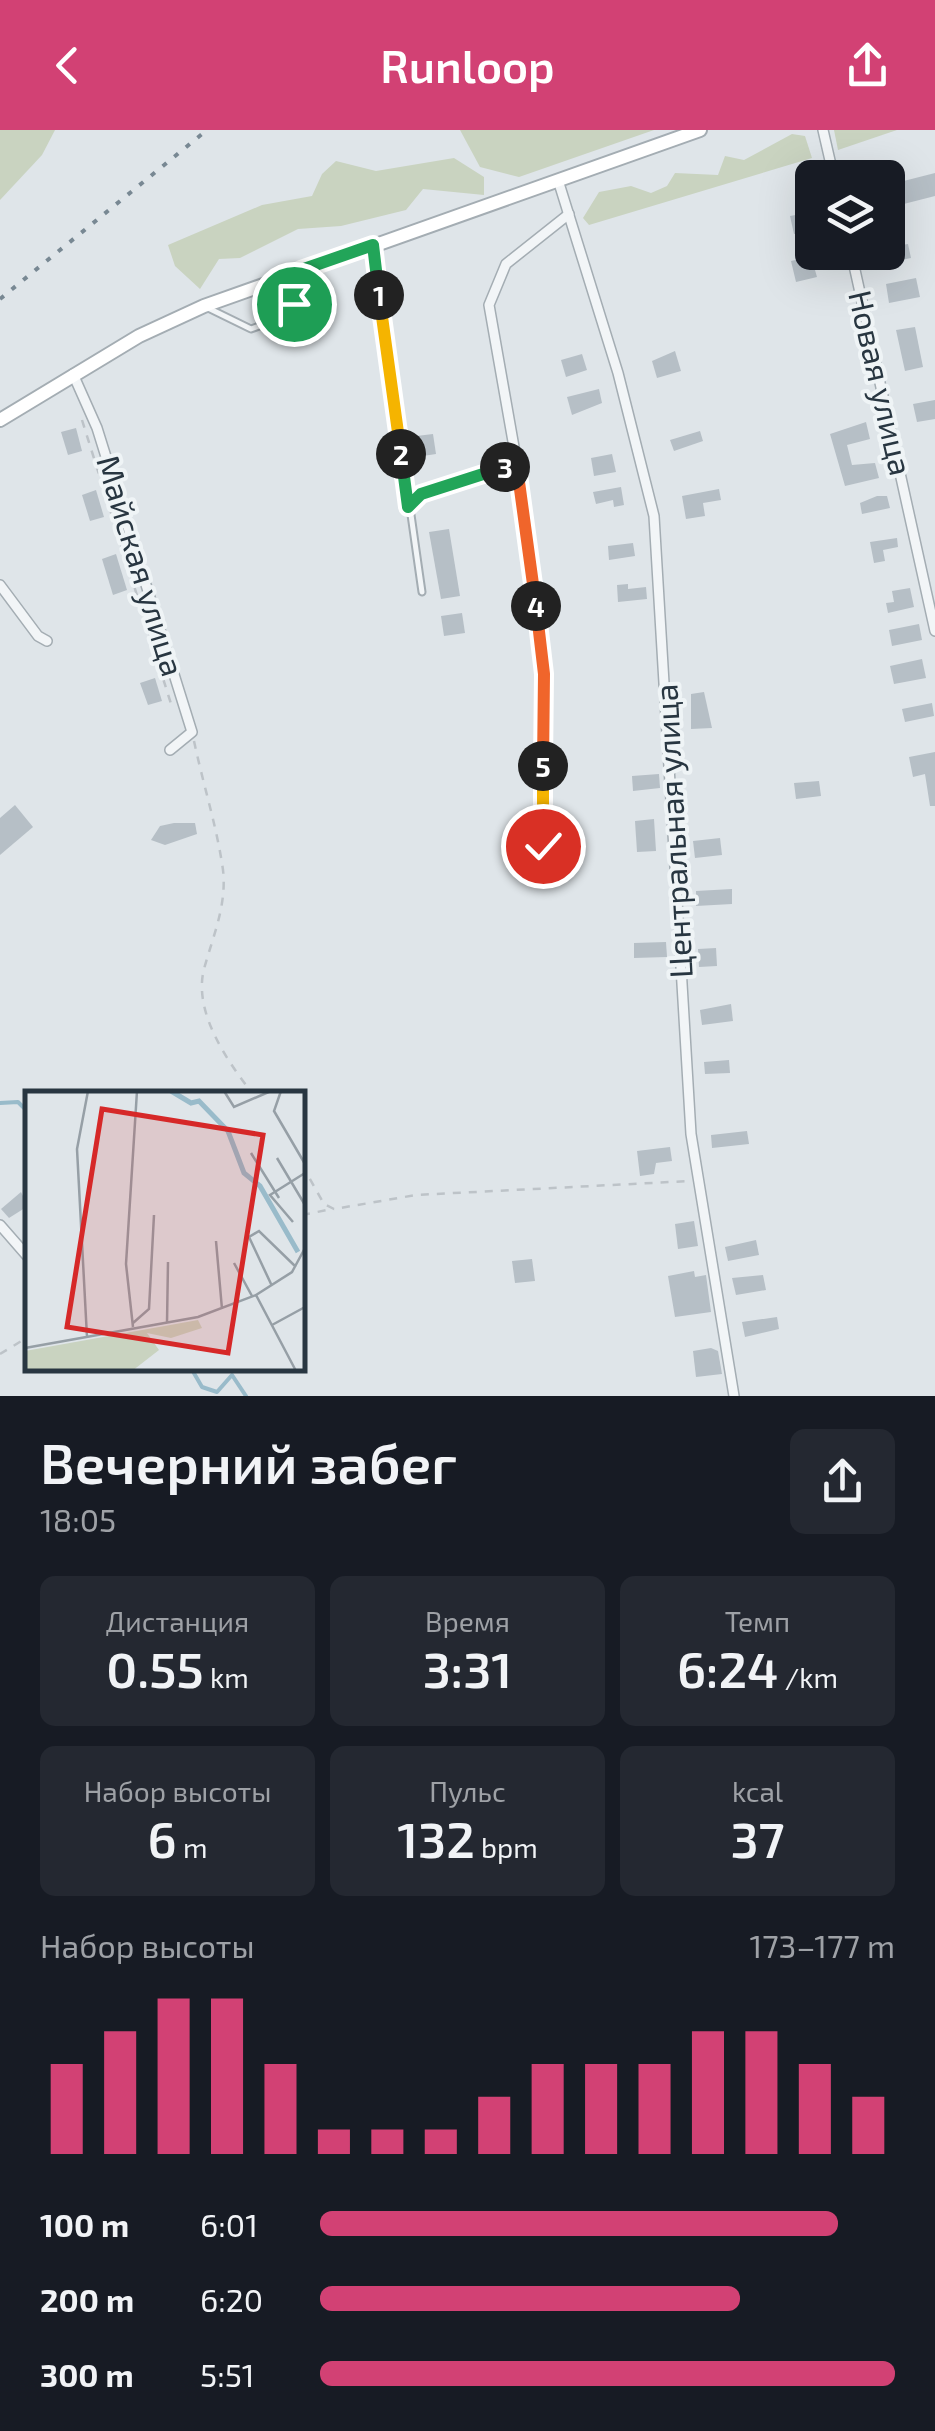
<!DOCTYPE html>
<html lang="ru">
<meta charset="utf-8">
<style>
:root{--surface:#171b24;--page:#242831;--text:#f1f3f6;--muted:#9ea1a6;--accent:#d24174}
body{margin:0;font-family:"Exo 2",sans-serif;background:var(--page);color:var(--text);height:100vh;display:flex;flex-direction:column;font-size:38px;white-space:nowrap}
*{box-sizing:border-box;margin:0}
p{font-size:32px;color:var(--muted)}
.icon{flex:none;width:55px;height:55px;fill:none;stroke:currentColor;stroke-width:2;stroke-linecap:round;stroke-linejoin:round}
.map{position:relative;height:1266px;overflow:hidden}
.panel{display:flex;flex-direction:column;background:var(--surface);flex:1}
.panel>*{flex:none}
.buttons{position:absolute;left:795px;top:30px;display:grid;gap:20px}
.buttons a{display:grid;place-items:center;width:110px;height:110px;border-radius:15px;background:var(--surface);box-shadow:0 10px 40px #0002;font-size:50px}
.pin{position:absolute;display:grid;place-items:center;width:85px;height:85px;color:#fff;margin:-42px;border:5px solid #fff;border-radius:50%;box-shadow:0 2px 10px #0007}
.km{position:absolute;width:50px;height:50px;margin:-25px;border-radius:50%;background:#222;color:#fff;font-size:28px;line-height:50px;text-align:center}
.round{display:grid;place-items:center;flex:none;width:105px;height:105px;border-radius:15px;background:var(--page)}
.headline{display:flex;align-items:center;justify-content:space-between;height:170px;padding:0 40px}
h1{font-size:55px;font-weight:600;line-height:75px}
.metrics{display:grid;grid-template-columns:repeat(3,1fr);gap:15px;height:170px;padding:10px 40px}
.metrics div{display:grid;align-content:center;border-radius:15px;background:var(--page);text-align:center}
.metrics b{font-size:50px;font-weight:600}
.metrics small{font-size:28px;font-weight:400}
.metrics p{font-size:28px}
.chart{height:280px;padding:20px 40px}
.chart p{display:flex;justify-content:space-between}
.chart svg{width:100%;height:180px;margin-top:10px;stroke:var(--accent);stroke-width:6}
ul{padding:0 40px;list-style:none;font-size:32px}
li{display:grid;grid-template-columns:160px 120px 1fr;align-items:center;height:75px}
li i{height:25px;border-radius:12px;background:var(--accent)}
header{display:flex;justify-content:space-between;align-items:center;height:130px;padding:0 40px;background:var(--accent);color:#fff;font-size:45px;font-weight:600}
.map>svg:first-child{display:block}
.green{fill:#c9d3c0}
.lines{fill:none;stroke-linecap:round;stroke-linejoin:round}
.stream{stroke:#99bbca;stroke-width:4}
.building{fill:#b6bfc6}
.service-casing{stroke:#a4adb3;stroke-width:9}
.minor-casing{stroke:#a4adb3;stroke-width:12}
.secondary-casing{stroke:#a4adb3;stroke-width:16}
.path{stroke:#bdc3c8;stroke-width:2.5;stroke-dasharray:8 8;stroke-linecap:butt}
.service{stroke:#f2f5f7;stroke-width:5}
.minor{stroke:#f2f5f7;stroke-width:9}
.secondary{stroke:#fff;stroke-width:12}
.rail{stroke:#788893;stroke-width:4;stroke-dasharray:5 10;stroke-linecap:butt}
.split-1-casing{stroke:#fff;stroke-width:20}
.split-2-casing{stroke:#fff;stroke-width:20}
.split-3-casing{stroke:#fff;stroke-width:20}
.split-4-casing{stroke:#fff;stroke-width:20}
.split-5-casing{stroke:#fff;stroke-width:20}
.split-6-casing{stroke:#fff;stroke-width:20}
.split-1{stroke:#22a559;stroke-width:12}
.split-2{stroke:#f5b400;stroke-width:12}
.split-3{stroke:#22a559;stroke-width:12}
.split-4{stroke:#f0652b;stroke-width:12}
.split-5{stroke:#f0652b;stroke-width:12}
.split-6{stroke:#f5b400;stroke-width:12}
.labels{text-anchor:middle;stroke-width:8;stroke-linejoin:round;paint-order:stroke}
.street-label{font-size:32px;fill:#283641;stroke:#eff4f6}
.inset-river{fill:none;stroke:#99bbca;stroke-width:5}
.inset-road{fill:none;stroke:#969fa6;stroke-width:2.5}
.view{fill:#d62828;fill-opacity:0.15;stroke:#d62828;stroke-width:5}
.inset-edge{fill:none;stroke:#283641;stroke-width:5}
</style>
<header><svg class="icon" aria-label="back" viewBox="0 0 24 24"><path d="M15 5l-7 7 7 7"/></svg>Runloop<svg class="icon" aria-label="share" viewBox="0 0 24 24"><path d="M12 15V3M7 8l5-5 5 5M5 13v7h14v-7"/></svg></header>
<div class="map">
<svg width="935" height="1266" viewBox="0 0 935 1266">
<rect width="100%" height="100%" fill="#dfe5e9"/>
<g class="green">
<path d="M0 0H55L42 25 0 70Z"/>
<path d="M460 0H654L519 47 480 37Z"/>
<path d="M834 0H897L838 20Z"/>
<path d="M792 4 805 6 812 28 589 95 583 88 599 62 631 56 651 63 667 56 675 43 718 45 725 26 744 30Z"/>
<path d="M454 28 484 47V65L423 59 406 80 341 96 298 99 240 128 219 129 200 159 175 136 168 115 262 75 312 66 322 44 336 31 376 41Z"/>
</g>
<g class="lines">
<g class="stream">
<path d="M0 973 18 972 28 982"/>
<path d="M191 1238 202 1257 217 1262 232 1245 246 1266"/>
</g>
</g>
<g class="building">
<path d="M935 43V66L888 78V55Z"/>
<path d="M812 82V101L794 104 790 86Z"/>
<path d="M892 93 896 116 908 114 911 128 881 134 879 122H888V94Z"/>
<path d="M828 123 831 136 815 140 817 147 796 152 791 131Z"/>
<path d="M916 148 920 167 889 173 886 154Z"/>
<path d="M915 197 923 237 905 241 896 200Z"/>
<path d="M675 221 681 241 657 248 652 231Z"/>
<path d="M582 224 587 240 566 247 561 230Z"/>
<path d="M599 259 602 273 572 285 567 267Z"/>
<path d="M935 270V289L917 292 913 274Z"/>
<path d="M866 292 870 309 847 315 852 335 875 333 879 348 845 356 830 304Z"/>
<path d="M76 298 82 321 68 325 61 302Z"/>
<path d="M700 301 703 311 674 321 670 310Z"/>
<path d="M433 304 436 324 410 328 408 307Z"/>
<path d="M612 324 616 342 594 346 591 328Z"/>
<path d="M621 357 624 375 614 377 613 370 596 374 593 362Z"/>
<path d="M719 359 721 370 703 373 705 386 686 389 682 366Z"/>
<path d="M96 360 104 387 90 391 82 365Z"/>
<path d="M877 366H887L890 378 862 384 860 373Z"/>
<path d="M449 399 460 466 441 469 429 402Z"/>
<path d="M897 408 898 417 883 420 885 431 874 433 870 412Z"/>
<path d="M633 413 635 426 609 430 608 416Z"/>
<path d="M116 424 127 460 113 465 102 429Z"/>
<path d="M628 454V459L646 457 647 469 618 472 617 455Z"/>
<path d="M910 458 914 477 888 483 886 473 894 472 892 461Z"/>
<path d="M462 483 465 503 444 506 441 486Z"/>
<path d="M919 494 922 510 892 516 889 500Z"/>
<path d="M922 529 926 548 894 554 890 536Z"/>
<path d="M155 548 162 571 148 575 140 553Z"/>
<path d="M704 562 712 598 691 599V564Z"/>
<path d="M932 573 934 586 905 592 902 579Z"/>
<path d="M935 622V676H930L925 644 913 647 909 627Z"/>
<path d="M659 644 660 658 633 661 632 646Z"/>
<path d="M819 651 821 666 796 669 794 653Z"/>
<path d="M15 675 33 697 0 725V688Z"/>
<path d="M654 689 656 721 637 722 635 691Z"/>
<path d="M174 693H195L197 704 165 715 151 710 160 696Z"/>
<path d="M720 708 722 725 695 728 693 711Z"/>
<path d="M732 759V774L696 776V761Z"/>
<path d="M666 812 667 827 634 828V813Z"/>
<path d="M716 818 717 836 699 837 698 819Z"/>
<path d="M731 874 733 891 702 895 700 880Z"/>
<path d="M729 930 730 943 705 944 704 932Z"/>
<path d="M747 1001 749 1014 712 1018 711 1005Z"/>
<path d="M670 1017 672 1031 656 1033 654 1044 640 1046 637 1021Z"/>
<path d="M21 1062 28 1076 9 1088 1 1079Z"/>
<path d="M694 1091 698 1116 678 1119 675 1094Z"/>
<path d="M756 1110 759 1125 728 1131 725 1117Z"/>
<path d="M532 1129 535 1151 515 1153 512 1131Z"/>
<path d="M694 1141 695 1147 706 1145 711 1182 675 1187 668 1146Z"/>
<path d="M763 1145 766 1160 736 1165 732 1148Z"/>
<path d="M777 1187 779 1199 745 1207 742 1192Z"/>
<path d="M711 1218 718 1221 722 1244 696 1247 693 1221Z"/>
</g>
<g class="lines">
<defs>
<g id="service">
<path d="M373 118 422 462"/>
<path d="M206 177 251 199 292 184 300 144"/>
<path d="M408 377C436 349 483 352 516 330"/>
</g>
<g id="minor">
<path d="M823 0 834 48"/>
<path d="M558 50 618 243 654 386 691 1004 734 1266"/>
<path d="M851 122 935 501"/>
<path d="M73 244 97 298 192 602 170 620"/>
<path d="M0 455 38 506 47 511"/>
<path d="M543 715 544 544 530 408 489 175 506 134 569 84"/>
<path d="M0 1095 28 1127"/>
</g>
<path id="secondary" d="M0 290 139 206 204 176 700 0"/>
</defs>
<use href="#service" class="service-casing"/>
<use href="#minor" class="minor-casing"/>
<use href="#secondary" class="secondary-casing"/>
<g class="path">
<path d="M82 290 172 577"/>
<path d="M194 611C203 654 217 697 223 740 227 775 213 806 204 839 193 882 227 931 253 964"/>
<path d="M302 1035 324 1074 334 1079 416 1065 690 1051"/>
<path d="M302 1085 332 1079"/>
<path d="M0 1224 28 1207"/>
</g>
<use href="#service" class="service"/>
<use href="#minor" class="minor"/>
<use href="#secondary" class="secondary"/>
<path class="rail" d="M0 169 207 0"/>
</g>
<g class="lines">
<defs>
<path id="split-1" d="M294 174 301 140 373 115 379 165"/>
<path id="split-2" d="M379 165 401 324"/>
<path id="split-3" d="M401 324 408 377 421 364 505 337"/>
<path id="split-4" d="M505 337 516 330 536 476"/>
<path id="split-5" d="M536 476 544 544 543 636"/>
<path id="split-6" d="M543 716V636"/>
</defs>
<use href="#split-1" class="split-1-casing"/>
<use href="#split-2" class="split-2-casing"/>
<use href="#split-3" class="split-3-casing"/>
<use href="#split-4" class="split-4-casing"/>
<use href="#split-5" class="split-5-casing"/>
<use href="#split-6" class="split-6-casing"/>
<use href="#split-1" class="split-1"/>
<use href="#split-2" class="split-2"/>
<use href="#split-3" class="split-3"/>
<use href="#split-4" class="split-4"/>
<use href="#split-5" class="split-5"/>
<use href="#split-6" class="split-6"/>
</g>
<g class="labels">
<g class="street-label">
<text transform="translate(880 253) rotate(77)" y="11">Новая улица</text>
<text transform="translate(140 436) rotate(73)" y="11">Майская улица</text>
<text transform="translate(674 701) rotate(-93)" y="11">Центральная улица</text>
</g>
</g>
<g transform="translate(25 961)">
<rect width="280" height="280" fill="#dfe5e9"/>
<path d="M173 229 177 237 146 247 122 242 134 259 107 280H0V260Z" fill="#c9d3c0"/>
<path class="inset-river" d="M146 0 166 12 174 10 203 40 219 82 235 95 273 161"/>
<path class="inset-road" d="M199 0 209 16 246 0M256 0 249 20 280 73M226 62 254 107M252 67 280 114M268 131 245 104 280 82M191 150 197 218M209 172 227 205M247 195 224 146 234 140 271 176M231 204 267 181 280 157M108 232 124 218 129 124M142 232 143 171M247 234 280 216M108 236 101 173 112 0M62 246 52 58 63 0M0 257 173 226 231 204 271 280"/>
<path class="view" d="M77 18 238 44 203 262 42 236Z"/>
<rect width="280" height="280" class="inset-edge"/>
</g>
</svg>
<div class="buttons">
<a><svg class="icon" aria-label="layers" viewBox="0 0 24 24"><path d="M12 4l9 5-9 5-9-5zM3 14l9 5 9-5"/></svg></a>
</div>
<div class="pin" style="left:294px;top:174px;background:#1e9e55"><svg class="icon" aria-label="arrive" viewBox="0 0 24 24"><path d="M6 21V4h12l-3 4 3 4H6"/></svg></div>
<div class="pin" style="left:543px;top:716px;background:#d93025"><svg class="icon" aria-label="check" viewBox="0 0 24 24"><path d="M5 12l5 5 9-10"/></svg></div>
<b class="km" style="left:379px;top:165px">1</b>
<b class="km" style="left:401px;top:324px">2</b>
<b class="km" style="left:505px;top:337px">3</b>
<b class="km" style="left:536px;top:476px">4</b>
<b class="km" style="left:543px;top:636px">5</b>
</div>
<section class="panel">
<div class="headline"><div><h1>Вечерний забег</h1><p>18:05</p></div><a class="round"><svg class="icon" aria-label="share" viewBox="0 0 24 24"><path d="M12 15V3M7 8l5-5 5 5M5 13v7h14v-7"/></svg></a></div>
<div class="metrics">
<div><p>Дистанция</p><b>0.55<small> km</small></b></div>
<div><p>Время</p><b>3:31</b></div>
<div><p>Темп</p><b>6:24<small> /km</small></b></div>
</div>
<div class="metrics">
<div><p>Набор высоты</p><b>6<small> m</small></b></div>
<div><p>Пульс</p><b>132<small> bpm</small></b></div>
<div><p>kcal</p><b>37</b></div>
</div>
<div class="chart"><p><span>Набор высоты</span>173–177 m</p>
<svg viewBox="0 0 160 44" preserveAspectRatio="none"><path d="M5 44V22M15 44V14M25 44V6M35 44V6M45 44V22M55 44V38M65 44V38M75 44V38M85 44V30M95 44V22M105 44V22M115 44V22M125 44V14M135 44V14M145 44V22M155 44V30"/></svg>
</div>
<ul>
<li><b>100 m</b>6:01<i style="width:90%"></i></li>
<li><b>200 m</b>6:20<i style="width:73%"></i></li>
<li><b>300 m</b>5:51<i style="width:100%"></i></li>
</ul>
</section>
